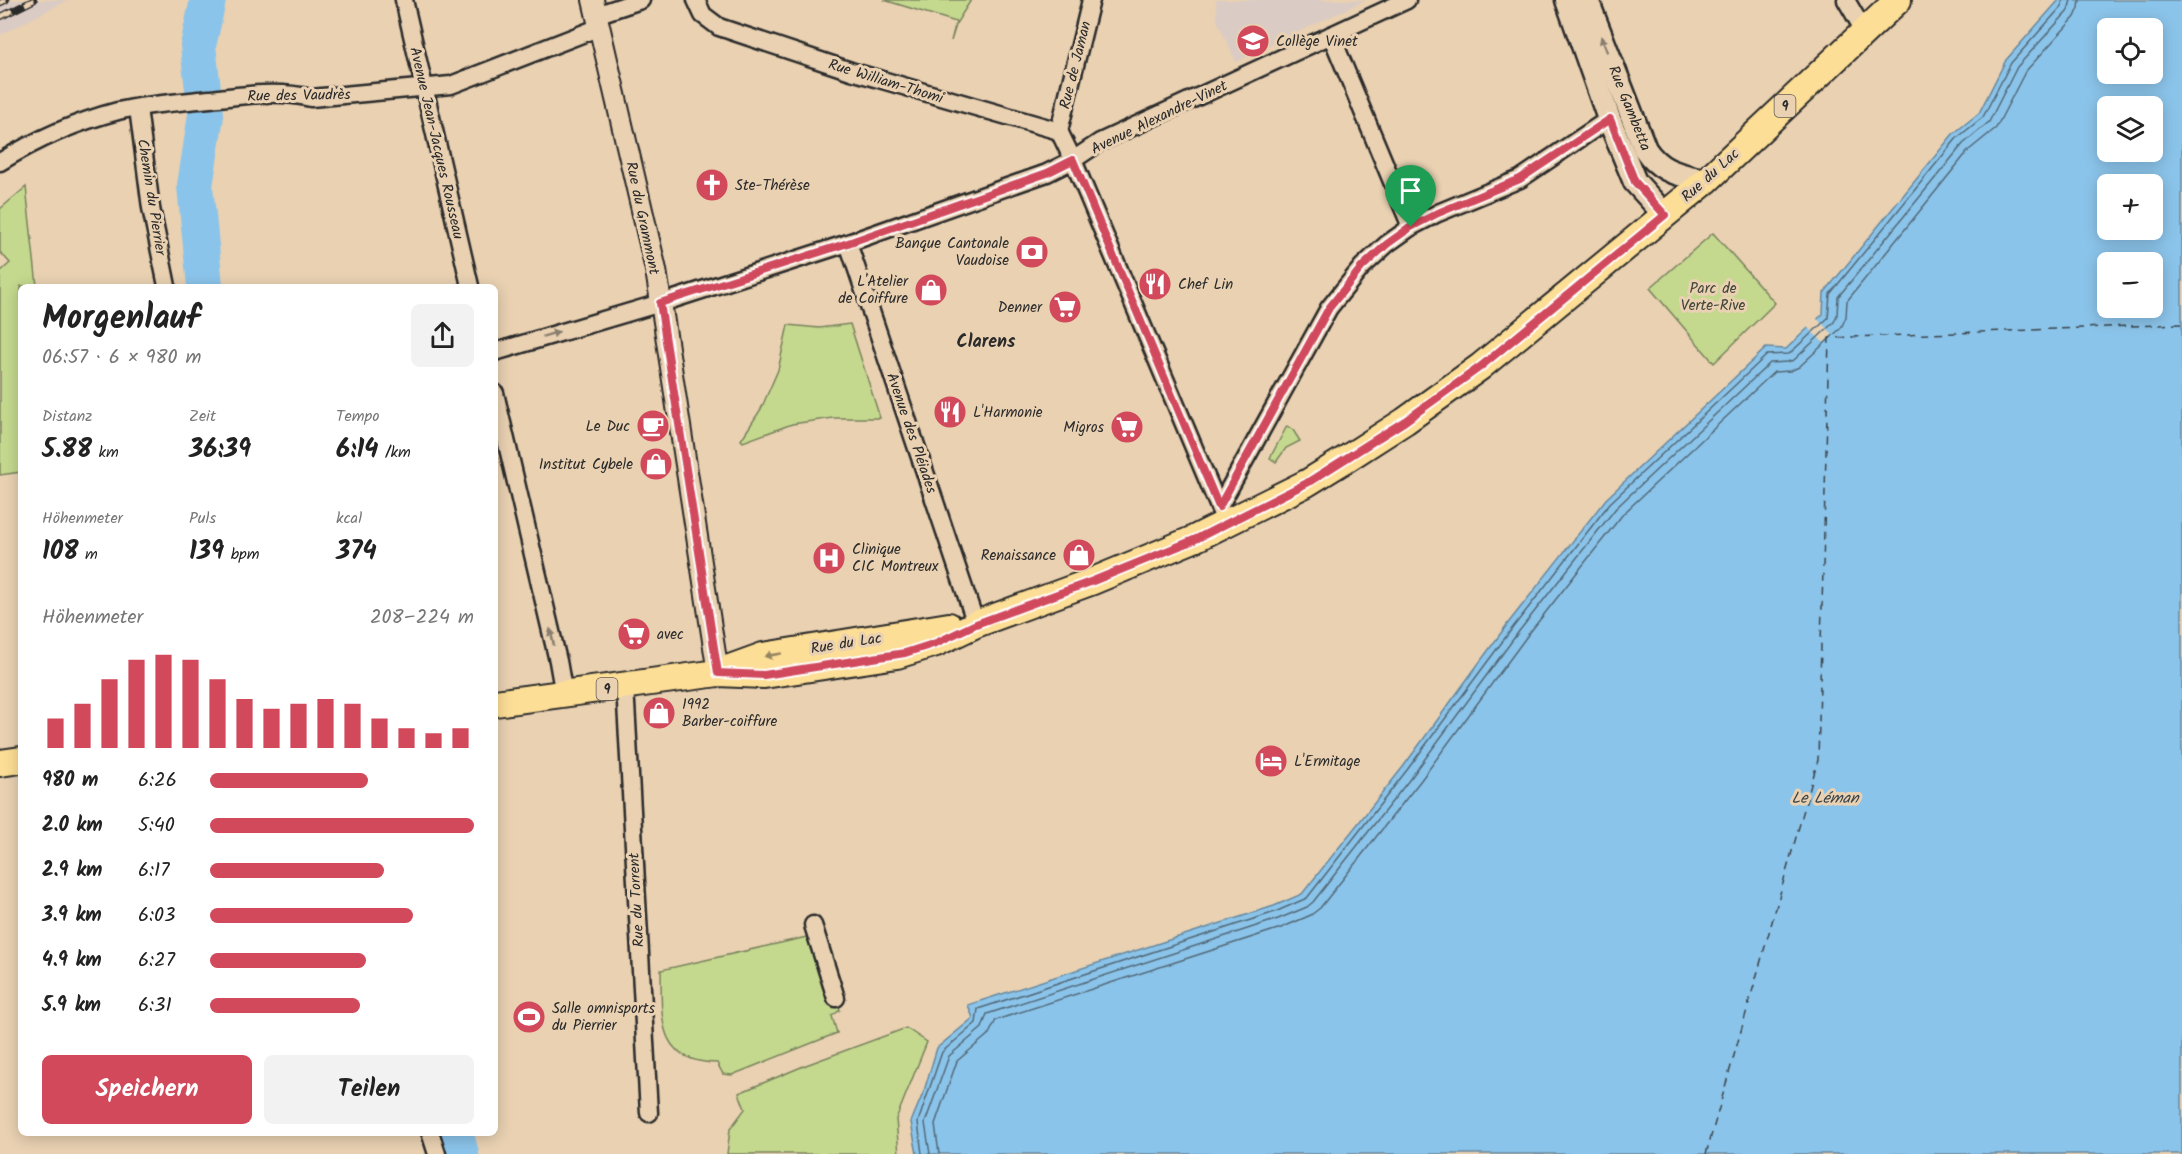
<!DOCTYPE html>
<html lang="de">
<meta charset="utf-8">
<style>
:root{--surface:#fff;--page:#f2f2f2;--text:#222;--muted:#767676;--accent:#d1495b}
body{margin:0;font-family:Kalam,sans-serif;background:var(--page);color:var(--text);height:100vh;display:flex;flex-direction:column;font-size:22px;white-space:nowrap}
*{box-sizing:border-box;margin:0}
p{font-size:20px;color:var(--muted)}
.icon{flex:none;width:33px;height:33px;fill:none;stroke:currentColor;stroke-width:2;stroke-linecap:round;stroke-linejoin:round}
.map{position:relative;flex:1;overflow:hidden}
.sheet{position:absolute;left:18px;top:284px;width:480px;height:852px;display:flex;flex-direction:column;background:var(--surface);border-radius:9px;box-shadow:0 3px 15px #0003}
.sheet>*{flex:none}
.buttons{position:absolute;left:2097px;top:18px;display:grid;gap:12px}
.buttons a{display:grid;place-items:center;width:66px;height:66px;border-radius:9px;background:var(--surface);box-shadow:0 3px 15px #0003;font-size:30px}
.pin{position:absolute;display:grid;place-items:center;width:51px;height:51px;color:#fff;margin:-62px -26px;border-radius:50% 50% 50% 0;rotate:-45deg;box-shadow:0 0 6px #0007}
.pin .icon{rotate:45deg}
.round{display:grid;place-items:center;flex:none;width:63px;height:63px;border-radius:9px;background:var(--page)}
.summary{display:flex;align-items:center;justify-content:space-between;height:102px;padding:0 24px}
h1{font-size:33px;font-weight:700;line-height:45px}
.metrics{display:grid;grid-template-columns:repeat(3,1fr);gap:9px;height:102px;padding:6px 24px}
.metrics div{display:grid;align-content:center}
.metrics b{font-size:26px;font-weight:700}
.metrics small{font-size:16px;font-weight:400}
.metrics p{font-size:16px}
.chart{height:168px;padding:12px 24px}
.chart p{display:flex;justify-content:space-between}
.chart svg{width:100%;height:108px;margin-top:6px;stroke:var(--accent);stroke-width:6}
.cta{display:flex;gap:12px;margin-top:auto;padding:12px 24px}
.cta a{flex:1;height:69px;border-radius:9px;background:var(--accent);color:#fff;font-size:24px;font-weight:700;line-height:69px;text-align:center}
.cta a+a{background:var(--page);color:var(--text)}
ul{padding:0 24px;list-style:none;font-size:20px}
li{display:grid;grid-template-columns:96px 72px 1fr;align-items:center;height:45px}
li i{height:15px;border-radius:8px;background:var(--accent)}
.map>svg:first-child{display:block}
.built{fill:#dacbc4}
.green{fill:#c4d88e;stroke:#78825c;stroke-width:1.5}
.water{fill:#8bc4ea;stroke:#65879e;stroke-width:1.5;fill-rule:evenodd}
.pier{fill:#e9d1b2}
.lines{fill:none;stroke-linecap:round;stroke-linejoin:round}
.shore{stroke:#516877;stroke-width:1.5}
.river{stroke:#8bc4ea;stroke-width:36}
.ferry{stroke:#394248;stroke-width:1.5;stroke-dasharray:8 6;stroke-linecap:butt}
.minor-casing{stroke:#2b2b2b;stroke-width:21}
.tertiary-casing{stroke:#2b2b2b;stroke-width:24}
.secondary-casing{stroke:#2b2b2b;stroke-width:27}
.primary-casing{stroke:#2b2b2b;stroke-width:30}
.minor{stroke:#e9d1b2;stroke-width:16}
.tertiary{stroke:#e9d1b2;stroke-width:20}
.secondary{stroke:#e9d1b2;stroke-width:22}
.primary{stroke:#fdde96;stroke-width:26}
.rail-casing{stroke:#2b2b2b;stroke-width:7}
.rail{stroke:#e9d1b2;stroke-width:4.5;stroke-dasharray:14;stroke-linecap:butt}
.oneway{fill:#8a7e6e}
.oneway2{fill:#948460}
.route-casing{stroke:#fff;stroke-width:12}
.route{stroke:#d1495b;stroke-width:8}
.labels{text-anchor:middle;stroke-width:6;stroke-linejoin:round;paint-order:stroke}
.shield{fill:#e9d1b2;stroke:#645d54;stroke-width:1.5}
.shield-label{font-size:14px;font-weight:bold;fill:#2b2b2b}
.poi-label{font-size:15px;fill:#2b2b2b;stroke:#e9d1b2;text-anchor:start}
.street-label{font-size:15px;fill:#2b2b2b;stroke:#e9d1b2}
.park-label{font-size:15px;fill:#42453a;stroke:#e9d1b2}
.water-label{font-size:16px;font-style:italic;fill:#394248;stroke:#e9d1b2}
.quarter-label{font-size:18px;font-weight:bold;fill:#2b2b2b;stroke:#e9d1b2}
</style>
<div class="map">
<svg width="2182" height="1154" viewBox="0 0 2182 1154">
<rect width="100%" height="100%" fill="#e9d1b2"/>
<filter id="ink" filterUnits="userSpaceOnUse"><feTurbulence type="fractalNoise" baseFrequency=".0167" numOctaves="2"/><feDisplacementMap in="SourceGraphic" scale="12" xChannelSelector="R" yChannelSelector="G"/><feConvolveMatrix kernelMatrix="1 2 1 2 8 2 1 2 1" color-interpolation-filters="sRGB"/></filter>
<g filter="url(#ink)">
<g class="built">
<path d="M0 0H68L0 35Z"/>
<path d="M1216 0H1365L1236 62 1217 20Z"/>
</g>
<g class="green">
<path d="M884 0H971L957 22 951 41 956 22Z"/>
<path d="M26 187 37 286H21V472L0 475V272L10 263 0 252V209Z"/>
<path d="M1713 233 1775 303 1714 363 1650 288Z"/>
<path d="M850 324 880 418H833L792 424 743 442 741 440 761 409 778 370 788 325 819 328Z"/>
<path d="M1287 426 1293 430 1300 441 1286 448 1276 462 1270 458Z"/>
<path d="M807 937 823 988 836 997 840 1010 832 1016 837 1033 732 1075 723 1074 717 1063C655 1062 662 1016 661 970Z"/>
<path d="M906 1028 927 1042 896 1119 899 1154H727L730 1129 745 1109 739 1093 806 1065Z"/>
</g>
<path class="water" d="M2059 0H2182V1154H917L911 1122 924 1091 937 1048 973 1018 968 1005 1274 906 1302 894 1403 767 1509 622 1606 499 1766 348 1786 349 1823 314 1824 293 1953 134 1979 113 2006 60ZM2108 28H2152V74H2108ZM2108 106H2152V152H2108ZM2108 184H2152V230H2108ZM2108 262H2152V308H2108Z"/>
<path class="pier" d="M1815 317 1833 334 1824 343 1806 326Z"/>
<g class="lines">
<g class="shore">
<path d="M922 1154 918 1122 942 1052 976 1023 978 1009 1275 912 1307 898 1407 770 1514 626 1610 503 1767 355 1789 354 1828 318 1830 294 1957 138 1983 117 2011 63 2062 6 2063 0"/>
<path d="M930 1154 925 1123 949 1056 982 1028 987 1014 1278 919 1307 907 1313 902 1413 775 1520 630 1616 508 1770 363 1787 362 1794 360 1834 322 1837 315 1838 297 1963 144 1989 122 2017 67 2068 11 2071 0"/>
<path d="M939 1154 935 1124 957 1061 989 1034 996 1020 1281 928 1311 915 1320 908 1421 780 1527 636 1623 514 1774 372 1790 371 1799 367 1841 328 1846 317 1847 301 1969 150 1996 128 2025 72 2075 17 2079 8 2080 0"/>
</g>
<g class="river">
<path d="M205 286 195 186 206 115 198 46 208 0"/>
<path d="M455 1132 461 1154"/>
</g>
<path class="ferry" d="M1706 1154 1818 760 1829 338 2182 324"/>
<defs>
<g id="minor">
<path d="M404 0 470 286"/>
<path d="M696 0 703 15 719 27 851 71 1059 131 1073 160 1226 524"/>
<path d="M1846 0 1864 31"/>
<path d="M596 15 641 0"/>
<path d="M1331 35 1411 227"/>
<path d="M138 108 151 208 167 286"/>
<path d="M1059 131 1091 0"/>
<path d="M0 162C37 139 76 122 118 111 148 104 180 102 210 99 243 95 278 90 311 98L451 85 600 27"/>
<path d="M848 243 976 624"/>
<path d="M495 352 674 299 848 243 1047 173 1073 160 1100 142 1407 0"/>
<path d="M495 393 558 661 564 695"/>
<path d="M1219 507 1329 308 1362 267 1387 244 1411 227 1438 213 1520 179 1609 119"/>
<path d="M625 686 649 1113"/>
<path d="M813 925 836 998"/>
<path d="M430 1132 437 1154"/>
</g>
<path id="tertiary" d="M593 0 656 270 718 673"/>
<g id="secondary">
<path d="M1567 0 1609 119 1635 182 1665 215"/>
<path d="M1587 0 1645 149C1661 173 1679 174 1706 181"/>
</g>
<g id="primary">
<path d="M730 668 763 656 949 626"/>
<path d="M495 703 718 673 764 675 897 655 936 643 976 624 1093 581 1194 539 1307 483 1346 459 1405 421 1480 367 1706 181 1898 0"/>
<path d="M0 763 21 760"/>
</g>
</defs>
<use href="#minor" class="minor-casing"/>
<use href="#tertiary" class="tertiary-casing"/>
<use href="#secondary" class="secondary-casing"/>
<use href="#primary" class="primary-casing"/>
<use href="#minor" class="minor"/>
<use href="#tertiary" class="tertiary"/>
<use href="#secondary" class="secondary"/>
<use href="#primary" class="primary"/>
<defs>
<g id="rail">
<path d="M0 3 6 0"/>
<path d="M0 17 34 0"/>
</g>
</defs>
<use href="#rail" class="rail-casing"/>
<use href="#rail" class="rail"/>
</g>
<defs><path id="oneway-solid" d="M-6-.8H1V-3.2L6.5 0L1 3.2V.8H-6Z" transform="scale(1.5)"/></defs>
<g class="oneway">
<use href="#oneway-solid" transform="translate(1604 44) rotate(-111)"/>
<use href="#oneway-solid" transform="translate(551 334) rotate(-17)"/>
<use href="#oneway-solid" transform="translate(552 637) rotate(-103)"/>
</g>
<use class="oneway2" href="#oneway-solid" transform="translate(773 655) rotate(170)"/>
</g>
<g class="lines" filter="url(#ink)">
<defs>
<path id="route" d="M1610 119 1635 182 1665 215 1480 367 1405 421 1307 483 1194 540 1093 581 976 624 936 643 905 653 764 675 718 673 660 303 848 243 1047 173 1073 160 1219 507 1329 308 1362 267 1387 244 1411 227 1438 213 1520 179Z"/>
</defs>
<use href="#route" class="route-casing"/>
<use href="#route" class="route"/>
</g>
<defs>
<symbol id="school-disc" viewBox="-11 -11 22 22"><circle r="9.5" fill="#d1495b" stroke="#e9d1b2"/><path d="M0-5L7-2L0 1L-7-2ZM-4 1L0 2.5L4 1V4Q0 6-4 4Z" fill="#fff"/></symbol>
<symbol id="church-disc" viewBox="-11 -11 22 22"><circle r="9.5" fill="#d1495b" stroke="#e9d1b2"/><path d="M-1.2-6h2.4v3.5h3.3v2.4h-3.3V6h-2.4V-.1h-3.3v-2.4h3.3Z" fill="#fff"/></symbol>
<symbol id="bank-disc" viewBox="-11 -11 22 22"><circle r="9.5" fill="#d1495b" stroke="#e9d1b2"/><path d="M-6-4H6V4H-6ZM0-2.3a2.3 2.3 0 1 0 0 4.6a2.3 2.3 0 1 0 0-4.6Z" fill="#fff"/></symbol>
<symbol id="restaurant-disc" viewBox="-11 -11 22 22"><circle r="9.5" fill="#d1495b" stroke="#e9d1b2"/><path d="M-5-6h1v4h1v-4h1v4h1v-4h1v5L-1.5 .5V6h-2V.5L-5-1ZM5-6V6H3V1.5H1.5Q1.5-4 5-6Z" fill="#fff"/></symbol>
<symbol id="shop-disc" viewBox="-11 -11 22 22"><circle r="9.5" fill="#d1495b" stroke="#e9d1b2"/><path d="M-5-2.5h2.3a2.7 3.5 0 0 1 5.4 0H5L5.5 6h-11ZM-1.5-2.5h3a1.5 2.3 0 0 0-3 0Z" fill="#fff"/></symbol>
<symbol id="supermarket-disc" viewBox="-11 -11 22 22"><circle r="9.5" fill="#d1495b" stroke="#e9d1b2"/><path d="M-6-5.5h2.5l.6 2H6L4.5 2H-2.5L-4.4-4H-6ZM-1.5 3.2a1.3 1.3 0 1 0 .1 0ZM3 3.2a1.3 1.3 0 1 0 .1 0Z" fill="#fff"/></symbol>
<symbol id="cafe-disc" viewBox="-11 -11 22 22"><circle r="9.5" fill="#d1495b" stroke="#e9d1b2"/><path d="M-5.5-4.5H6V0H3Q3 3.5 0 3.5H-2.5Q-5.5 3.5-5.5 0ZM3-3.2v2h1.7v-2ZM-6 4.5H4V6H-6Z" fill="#fff"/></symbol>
<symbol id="hospital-disc" viewBox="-11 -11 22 22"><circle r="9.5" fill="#d1495b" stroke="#e9d1b2"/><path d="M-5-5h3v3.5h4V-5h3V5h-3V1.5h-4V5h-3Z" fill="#fff"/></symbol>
<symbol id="hotel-disc" viewBox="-11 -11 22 22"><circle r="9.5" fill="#d1495b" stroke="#e9d1b2"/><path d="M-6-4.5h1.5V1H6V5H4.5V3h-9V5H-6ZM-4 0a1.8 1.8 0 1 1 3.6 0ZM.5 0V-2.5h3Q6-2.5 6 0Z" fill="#fff"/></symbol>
<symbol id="stadium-disc" viewBox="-11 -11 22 22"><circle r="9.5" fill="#d1495b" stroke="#e9d1b2"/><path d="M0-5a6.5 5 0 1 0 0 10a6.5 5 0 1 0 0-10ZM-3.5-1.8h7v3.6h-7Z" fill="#fff"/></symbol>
</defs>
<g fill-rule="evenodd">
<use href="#school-disc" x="1234" y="22" width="38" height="38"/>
<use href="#church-disc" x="693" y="166" width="38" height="38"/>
<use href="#bank-disc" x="1013" y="233" width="38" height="38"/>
<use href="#restaurant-disc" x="1136" y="265" width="38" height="38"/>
<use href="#shop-disc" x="912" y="271" width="38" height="38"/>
<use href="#supermarket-disc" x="1046" y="288" width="38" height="38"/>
<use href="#restaurant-disc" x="931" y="393" width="38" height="38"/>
<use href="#cafe-disc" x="634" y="407" width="38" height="38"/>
<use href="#supermarket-disc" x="1108" y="408" width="38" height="38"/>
<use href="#shop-disc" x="637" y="445" width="38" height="38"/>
<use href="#shop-disc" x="1060" y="536" width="38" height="38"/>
<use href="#hospital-disc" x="810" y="539" width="38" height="38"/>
<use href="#supermarket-disc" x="615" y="615" width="38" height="38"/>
<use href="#shop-disc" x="640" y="694" width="38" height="38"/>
<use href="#hotel-disc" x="1252" y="742" width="38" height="38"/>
<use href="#stadium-disc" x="510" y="998" width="38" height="38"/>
</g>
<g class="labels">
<g class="shield">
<rect x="1774.5" y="95" width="21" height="22" rx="4.5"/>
<rect x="596.5" y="678" width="21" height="22" rx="4.5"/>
</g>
<g class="shield-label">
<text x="1785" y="111">9</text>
<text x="607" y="694">9</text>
</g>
<g class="poi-label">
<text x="1276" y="46">Collège Vinet</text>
<text x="735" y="190">Ste-Thérèse</text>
<text x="1009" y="248" text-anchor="end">Banque Cantonale<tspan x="1009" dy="17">Vaudoise</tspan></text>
<text x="908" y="286" text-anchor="end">L'Atelier<tspan x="908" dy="17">de Coiffure</tspan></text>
<text x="1178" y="289">Chef Lin</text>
<text x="1042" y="312" text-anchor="end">Denner</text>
<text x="973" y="417">L'Harmonie</text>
<text x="630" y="431" text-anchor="end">Le Duc</text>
<text x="1104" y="432" text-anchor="end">Migros</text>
<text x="633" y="469" text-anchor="end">Institut Cybele</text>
<text x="852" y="554">Clinique<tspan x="852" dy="17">CIC Montreux</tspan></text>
<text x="1056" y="560" text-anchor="end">Renaissance</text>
<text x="657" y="639">avec</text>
<text x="682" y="709">1992<tspan x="682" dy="17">Barber-coiffure</tspan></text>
<text x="1294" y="766">L'Ermitage</text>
<text x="552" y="1013">Salle omnisports<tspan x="552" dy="17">du Pierrier</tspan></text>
</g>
<g class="street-label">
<text transform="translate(1075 65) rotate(-76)" y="5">Rue de Jaman</text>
<text transform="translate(886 81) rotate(17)" y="5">Rue William-Thomi</text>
<text transform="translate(299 95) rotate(-1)" y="5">Rue des Vaudrès</text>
<text transform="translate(1630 108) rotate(68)" y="5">Rue Gambetta</text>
<text transform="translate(1159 117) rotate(-26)" y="5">Avenue Alexandre-Vinet</text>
<text transform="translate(437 143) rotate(77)" y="5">Avenue Jean-Jacques Rousseau</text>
<text transform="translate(1710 175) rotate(-42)" y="5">Rue du Lac</text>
<text transform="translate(152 197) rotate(81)" y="5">Chemin du Pierrier</text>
<text transform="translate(643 218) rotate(78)" y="5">Rue du Grammont</text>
<text transform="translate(912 433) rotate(71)" y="5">Avenue des Pléiades</text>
<text transform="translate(846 643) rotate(-9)" y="5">Rue du Lac</text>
<text transform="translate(636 900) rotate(-93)" y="5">Rue du Torrent</text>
</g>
<g class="park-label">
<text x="1713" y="293">Parc de<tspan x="1713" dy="17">Verte-Rive</tspan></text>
</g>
<g class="water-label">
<text x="1825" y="803">Le Léman</text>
</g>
<g class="quarter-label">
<text x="986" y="347">Clarens</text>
</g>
</g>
</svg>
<div class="buttons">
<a><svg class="icon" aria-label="locate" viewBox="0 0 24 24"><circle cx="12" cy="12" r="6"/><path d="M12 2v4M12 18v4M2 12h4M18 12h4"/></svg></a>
<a><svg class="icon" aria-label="layers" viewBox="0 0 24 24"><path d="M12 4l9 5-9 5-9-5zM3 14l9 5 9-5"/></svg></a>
<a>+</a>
<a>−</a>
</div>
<div class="pin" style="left:1411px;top:227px;background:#1e9e55"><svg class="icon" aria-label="arrive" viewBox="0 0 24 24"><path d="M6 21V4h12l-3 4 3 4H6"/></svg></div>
<section class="sheet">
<div class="summary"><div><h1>Morgenlauf</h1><p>06:57 · 6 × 980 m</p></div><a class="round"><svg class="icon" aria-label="share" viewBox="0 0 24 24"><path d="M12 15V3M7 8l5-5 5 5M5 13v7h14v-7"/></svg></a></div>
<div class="metrics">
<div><p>Distanz</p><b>5.88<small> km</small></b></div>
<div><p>Zeit</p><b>36:39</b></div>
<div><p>Tempo</p><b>6:14<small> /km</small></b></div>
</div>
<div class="metrics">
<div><p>Höhenmeter</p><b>108<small> m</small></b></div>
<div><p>Puls</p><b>139<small> bpm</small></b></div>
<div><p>kcal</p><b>374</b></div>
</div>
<div class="chart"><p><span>Höhenmeter</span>208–224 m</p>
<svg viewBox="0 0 160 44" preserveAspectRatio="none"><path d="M5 44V32M15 44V26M25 44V16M35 44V8M45 44V6M55 44V8M65 44V16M75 44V24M85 44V28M95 44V26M105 44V24M115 44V26M125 44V32M135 44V36M145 44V38M155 44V36"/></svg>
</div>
<ul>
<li><b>980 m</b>6:26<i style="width:60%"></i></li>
<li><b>2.0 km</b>5:40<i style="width:100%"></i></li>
<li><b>2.9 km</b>6:17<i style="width:66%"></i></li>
<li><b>3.9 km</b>6:03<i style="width:77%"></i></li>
<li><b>4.9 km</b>6:27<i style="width:59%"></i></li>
<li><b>5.9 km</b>6:31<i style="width:57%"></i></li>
</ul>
<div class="cta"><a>Speichern</a><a>Teilen</a></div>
</section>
</div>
